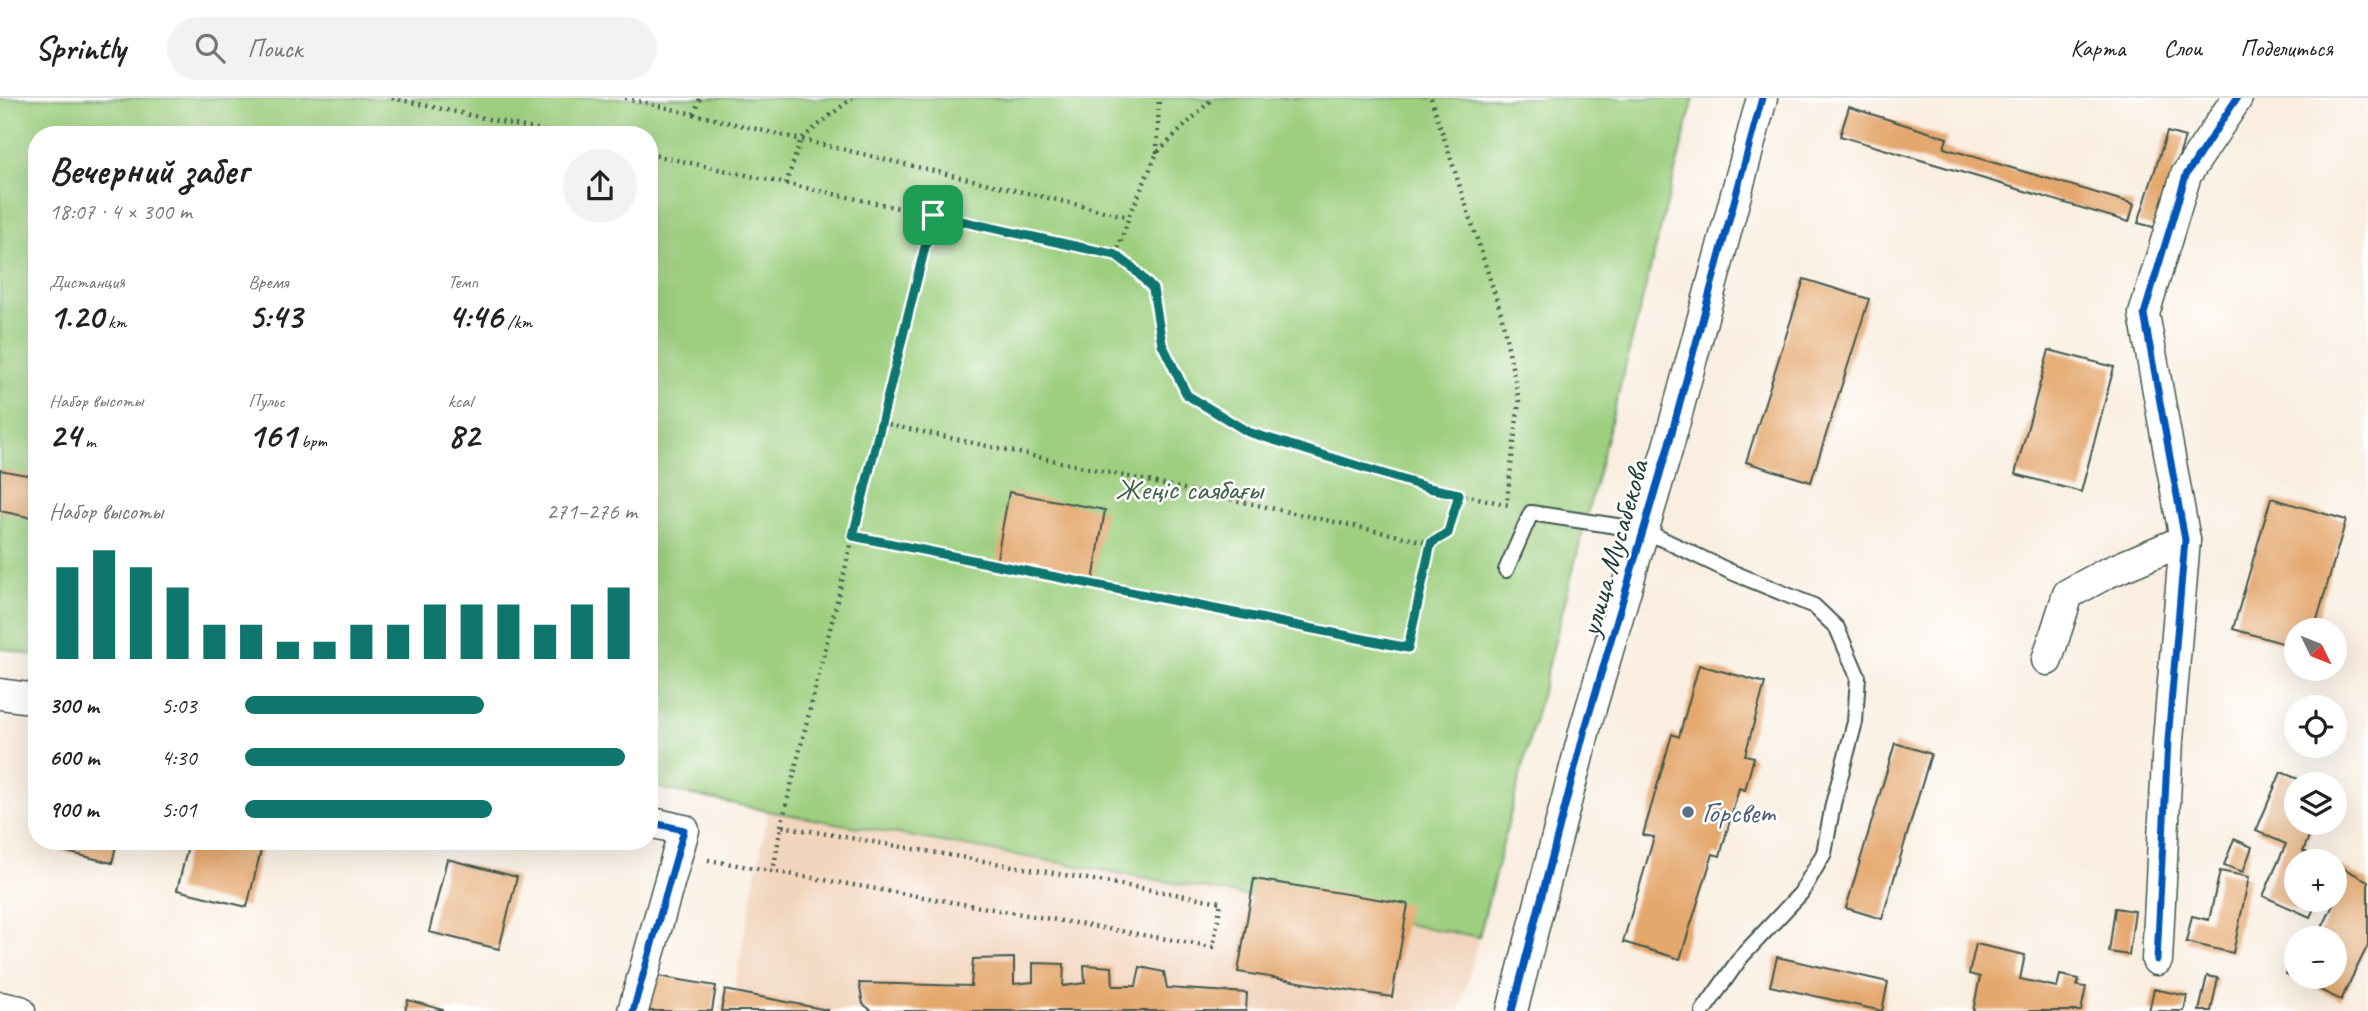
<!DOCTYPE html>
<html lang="ru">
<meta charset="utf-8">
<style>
:root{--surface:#fff;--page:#f2f2f2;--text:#222;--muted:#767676;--line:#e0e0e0;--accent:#0f766e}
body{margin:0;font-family:Caveat,sans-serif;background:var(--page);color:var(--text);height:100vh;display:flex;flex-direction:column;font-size:26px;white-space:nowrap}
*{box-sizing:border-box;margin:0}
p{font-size:23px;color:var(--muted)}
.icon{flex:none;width:38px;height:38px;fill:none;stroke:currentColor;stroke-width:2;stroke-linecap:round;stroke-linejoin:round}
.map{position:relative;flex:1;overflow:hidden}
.details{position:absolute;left:28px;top:28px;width:630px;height:724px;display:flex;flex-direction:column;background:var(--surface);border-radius:28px;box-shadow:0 7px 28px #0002}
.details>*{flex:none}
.needle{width:46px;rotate:133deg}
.fabs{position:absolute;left:2284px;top:520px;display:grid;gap:14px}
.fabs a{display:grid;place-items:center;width:63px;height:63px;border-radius:50%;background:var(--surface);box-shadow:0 7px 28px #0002;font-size:35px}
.pin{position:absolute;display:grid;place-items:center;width:60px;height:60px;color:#fff;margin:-30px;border-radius:14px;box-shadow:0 4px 10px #0006}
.round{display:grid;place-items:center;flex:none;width:74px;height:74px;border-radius:37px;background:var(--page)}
.head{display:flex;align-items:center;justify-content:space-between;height:119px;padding:0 21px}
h1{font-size:38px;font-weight:600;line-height:52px}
.figures{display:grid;grid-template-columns:repeat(3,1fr);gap:10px;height:119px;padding:7px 21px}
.figures div{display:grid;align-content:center}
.figures b{font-size:35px;font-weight:600}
.figures small{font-size:19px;font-weight:400}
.figures p{font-size:19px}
.chart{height:196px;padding:14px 21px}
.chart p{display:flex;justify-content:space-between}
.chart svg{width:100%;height:126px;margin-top:7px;stroke:var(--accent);stroke-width:6}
ul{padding:0 21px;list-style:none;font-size:23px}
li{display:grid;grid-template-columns:112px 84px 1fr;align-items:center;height:52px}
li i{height:18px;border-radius:9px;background:var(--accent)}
header{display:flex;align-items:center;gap:42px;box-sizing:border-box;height:98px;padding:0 35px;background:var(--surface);border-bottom:2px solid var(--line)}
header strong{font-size:33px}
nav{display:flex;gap:38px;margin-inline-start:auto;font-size:24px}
.search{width:490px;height:63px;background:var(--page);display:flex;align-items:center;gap:18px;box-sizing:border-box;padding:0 24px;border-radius:38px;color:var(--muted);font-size:26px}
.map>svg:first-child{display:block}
.built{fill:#f2d5bd}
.green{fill:#9dcf7f;stroke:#5e865a;stroke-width:2}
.building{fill:#e4a76d}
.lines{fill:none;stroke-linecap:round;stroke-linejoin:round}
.service-casing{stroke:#40584e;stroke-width:18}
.minor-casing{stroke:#40584e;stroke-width:33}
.path{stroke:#40584e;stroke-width:4.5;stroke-dasharray:2 5;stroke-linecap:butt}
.service{stroke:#fff;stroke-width:14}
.minor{stroke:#fff;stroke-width:30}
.cycleway-casing{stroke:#fff;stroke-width:11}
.cycleway{stroke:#0057b8;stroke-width:7}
.route-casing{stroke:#fff;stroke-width:14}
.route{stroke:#0f766e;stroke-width:9}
.service-dot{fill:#5c6f8a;stroke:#fff;stroke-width:2.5}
.labels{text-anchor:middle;stroke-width:5;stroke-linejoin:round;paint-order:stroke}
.park-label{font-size:30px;fill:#3e6247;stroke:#fff}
.street-label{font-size:30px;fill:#1f3d34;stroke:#fff}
.service-label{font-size:30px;fill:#4e5e75;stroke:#fff;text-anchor:start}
</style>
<header>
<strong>Sprintly</strong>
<div class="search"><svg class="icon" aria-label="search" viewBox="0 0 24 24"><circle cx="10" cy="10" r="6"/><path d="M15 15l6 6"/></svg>Поиск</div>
<nav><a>Карта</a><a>Слои</a><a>Поделиться</a></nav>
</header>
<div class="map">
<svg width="2368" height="913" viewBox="0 0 2368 913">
<rect width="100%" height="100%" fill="#fff"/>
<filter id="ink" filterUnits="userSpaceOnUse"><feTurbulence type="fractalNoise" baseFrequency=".0143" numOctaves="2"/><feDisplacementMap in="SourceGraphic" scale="14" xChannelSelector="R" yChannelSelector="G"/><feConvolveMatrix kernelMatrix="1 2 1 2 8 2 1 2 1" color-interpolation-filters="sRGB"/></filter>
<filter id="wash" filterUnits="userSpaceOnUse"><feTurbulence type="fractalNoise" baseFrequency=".00686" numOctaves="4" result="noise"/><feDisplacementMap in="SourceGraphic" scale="28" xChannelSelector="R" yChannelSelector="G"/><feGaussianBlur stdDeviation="1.57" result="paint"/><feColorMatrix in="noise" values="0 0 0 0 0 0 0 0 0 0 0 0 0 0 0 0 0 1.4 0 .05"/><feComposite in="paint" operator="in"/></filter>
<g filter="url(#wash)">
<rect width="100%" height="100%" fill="#f9eee0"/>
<path class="built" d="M768 713 1479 839 1460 913H730Z"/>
<path class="green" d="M0 0H1694L1479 839 768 713 649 688V37H37V558L0 550Z"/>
<g id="blocks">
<g class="building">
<path d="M1849 9 1947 40 1944 50 2134 106 2129 124 1840 38Z"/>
<path d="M2167 34 2185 39 2157 130 2138 125Z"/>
<path d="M1804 181 1869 201 1811 384 1746 364Z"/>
<path d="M2049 252 2114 269 2081 394 2015 376Z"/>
<path d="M0 372 37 379V400L33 420 0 413Z"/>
<path d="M1009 394 1105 412 1093 483 996 465Z"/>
<path d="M2271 400 2346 422 2314 532H2296V549L2233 531Z"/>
<path d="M1699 567 1765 585 1745 657 1754 659 1745 692 1739 690 1720 758 1713 756 1680 861 1623 844 1654 739 1643 737 1672 636 1679 639Z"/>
<path d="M1895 645 1931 656 1882 821 1846 810Z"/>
<path d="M2281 674 2310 686H2296V724H2315L2303 753 2323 763H2296V802H2318L2310 819 2263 798 2286 746 2256 733Z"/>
<path d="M2234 741 2252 749 2243 774 2224 767Z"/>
<path d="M43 744H117L112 765 42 748Z"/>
<path d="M189 744H263L247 809 177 792Z"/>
<path d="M447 761 517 779 499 851 429 834Z"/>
<path d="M2341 769 2368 783V847L2341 902 2286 876 2296 856V878H2334V840H2317L2340 793 2334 790V782Z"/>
<path d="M2220 773 2249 779 2233 855 2186 844 2192 818 2209 822Z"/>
<path d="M1254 781 1408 806 1392 899 1238 874Z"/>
<path d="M2115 810 2135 813 2129 857 2109 854Z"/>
<path d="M1976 846 2025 857 2020 881 2057 889 2060 877 2079 881 2077 888 2086 889 2081 913H1973L1980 879 1969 876Z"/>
<path d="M1777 859 1888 884 1882 913 1770 888Z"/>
<path d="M1014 860V886L1033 884V865L1064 866 1063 888 1085 885 1084 867 1112 869 1113 888H1136L1140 869 1164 874 1167 890 1247 895 1246 913H872L863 906 859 885 971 888 973 861Z"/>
<path d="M651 877 716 888 712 913H645Z"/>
<path d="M2207 878 2218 880 2211 913H2199Z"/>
<path d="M2154 891 2187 898 2184 913H2149Z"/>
<path d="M725 892 828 912 827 913H721Z"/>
<path d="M408 902 443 912V913H405Z"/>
</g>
</g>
</g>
<g filter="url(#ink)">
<use href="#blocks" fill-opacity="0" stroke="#40584e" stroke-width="2"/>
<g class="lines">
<defs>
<path id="service" d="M1506 472 1531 415 1643 432 1729 473 1814 508 1837 530 1858 579 1855 624 1833 706 1824 755 1801 795 1741 859 1703 913"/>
<g id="minor">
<path d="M2047 562 2068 496 2107 475 2185 442"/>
<path d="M0 596 37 601"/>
<path d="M2157 862 2168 642 2185 442 2144 216 2186 77 2237 0"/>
<path d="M0 909 20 913"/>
<path d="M633 913 684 732 649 724"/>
<path d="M1512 913 1586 627 1668 349 1762 0"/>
</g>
</defs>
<use href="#service" class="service-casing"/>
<use href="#minor" class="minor-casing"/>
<g class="path">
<path d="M392 0 561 37"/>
<path d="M625 0 1129 119"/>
<path d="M1431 0 1501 215 1519 303 1507 402"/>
<path d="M694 16 700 0"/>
<path d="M1157 55 1159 0"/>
<path d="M649 56 1116 157 1134 170 1153 191 1162 246 1187 297 1248 334 1429 389 1509 407"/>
<path d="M786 86 801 41 852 0"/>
<path d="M1116 157 1129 119 1157 55 1213 0"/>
<path d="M882 325 1431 445 1448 435 1459 396"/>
<path d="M853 438 1408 550 1431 445"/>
<path d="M781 728 933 117"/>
<path d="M708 762 1213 849 1221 804 781 728 773 773"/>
</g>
<use href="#service" class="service"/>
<use href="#minor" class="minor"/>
<defs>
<g id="cycleway">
<path d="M2157 862 2168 642 2185 442 2144 216 2186 77 2237 0"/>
<path d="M633 913 684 732 649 724"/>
<path d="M1512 913 1586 627 1668 349 1762 0"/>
</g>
</defs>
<use href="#cycleway" class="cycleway-casing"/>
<use href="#cycleway" class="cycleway"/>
</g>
</g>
<g class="lines" filter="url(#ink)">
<defs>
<path id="route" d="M933 117 1116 157 1133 170 1153 191 1162 246 1187 297 1248 334 1429 390 1459 396 1448 435 1431 445 1408 550 853 438Z"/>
</defs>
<use href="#route" class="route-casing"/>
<use href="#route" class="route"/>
</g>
<circle class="service-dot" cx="1688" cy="714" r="7"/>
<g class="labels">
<g class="park-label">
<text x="1189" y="401">Жеңіс саябағы</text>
</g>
<g class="street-label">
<text transform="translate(1614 450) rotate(-74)" y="10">улица Мусабекова</text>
</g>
<g class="service-label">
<text x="1702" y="724">Горсвет</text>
</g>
</g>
</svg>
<div class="fabs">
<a><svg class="needle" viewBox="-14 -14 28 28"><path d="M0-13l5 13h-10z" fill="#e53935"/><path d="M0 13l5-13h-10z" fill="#767676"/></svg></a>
<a><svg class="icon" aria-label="locate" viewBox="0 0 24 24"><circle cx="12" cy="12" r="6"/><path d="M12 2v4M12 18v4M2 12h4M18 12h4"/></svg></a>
<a><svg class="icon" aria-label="layers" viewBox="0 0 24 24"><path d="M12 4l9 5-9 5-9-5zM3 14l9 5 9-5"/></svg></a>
<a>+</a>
<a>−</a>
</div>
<div class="pin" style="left:933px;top:117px;background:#1e9e55"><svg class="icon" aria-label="arrive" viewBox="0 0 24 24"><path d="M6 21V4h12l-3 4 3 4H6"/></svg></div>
<section class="details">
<div class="head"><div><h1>Вечерний забег</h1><p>18:07 · 4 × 300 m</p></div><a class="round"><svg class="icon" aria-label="share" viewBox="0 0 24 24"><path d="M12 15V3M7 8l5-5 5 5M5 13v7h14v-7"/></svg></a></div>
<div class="figures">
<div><p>Дистанция</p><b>1.20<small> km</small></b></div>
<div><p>Время</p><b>5:43</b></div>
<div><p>Темп</p><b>4:46<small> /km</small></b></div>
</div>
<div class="figures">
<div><p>Набор высоты</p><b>24<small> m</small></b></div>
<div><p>Пульс</p><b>161<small> bpm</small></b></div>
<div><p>kcal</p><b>82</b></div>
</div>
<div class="chart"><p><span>Набор высоты</span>271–276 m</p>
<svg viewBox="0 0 160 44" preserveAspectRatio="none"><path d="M5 44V12M15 44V6M25 44V12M35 44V19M45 44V32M55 44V32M65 44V38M75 44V38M85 44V32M95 44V32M105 44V25M115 44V25M125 44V25M135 44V32M145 44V25M155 44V19"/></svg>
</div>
<ul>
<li><b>300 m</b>5:03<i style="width:61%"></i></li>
<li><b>600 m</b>4:30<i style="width:97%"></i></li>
<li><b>900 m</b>5:01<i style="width:63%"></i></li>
</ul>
</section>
</div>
